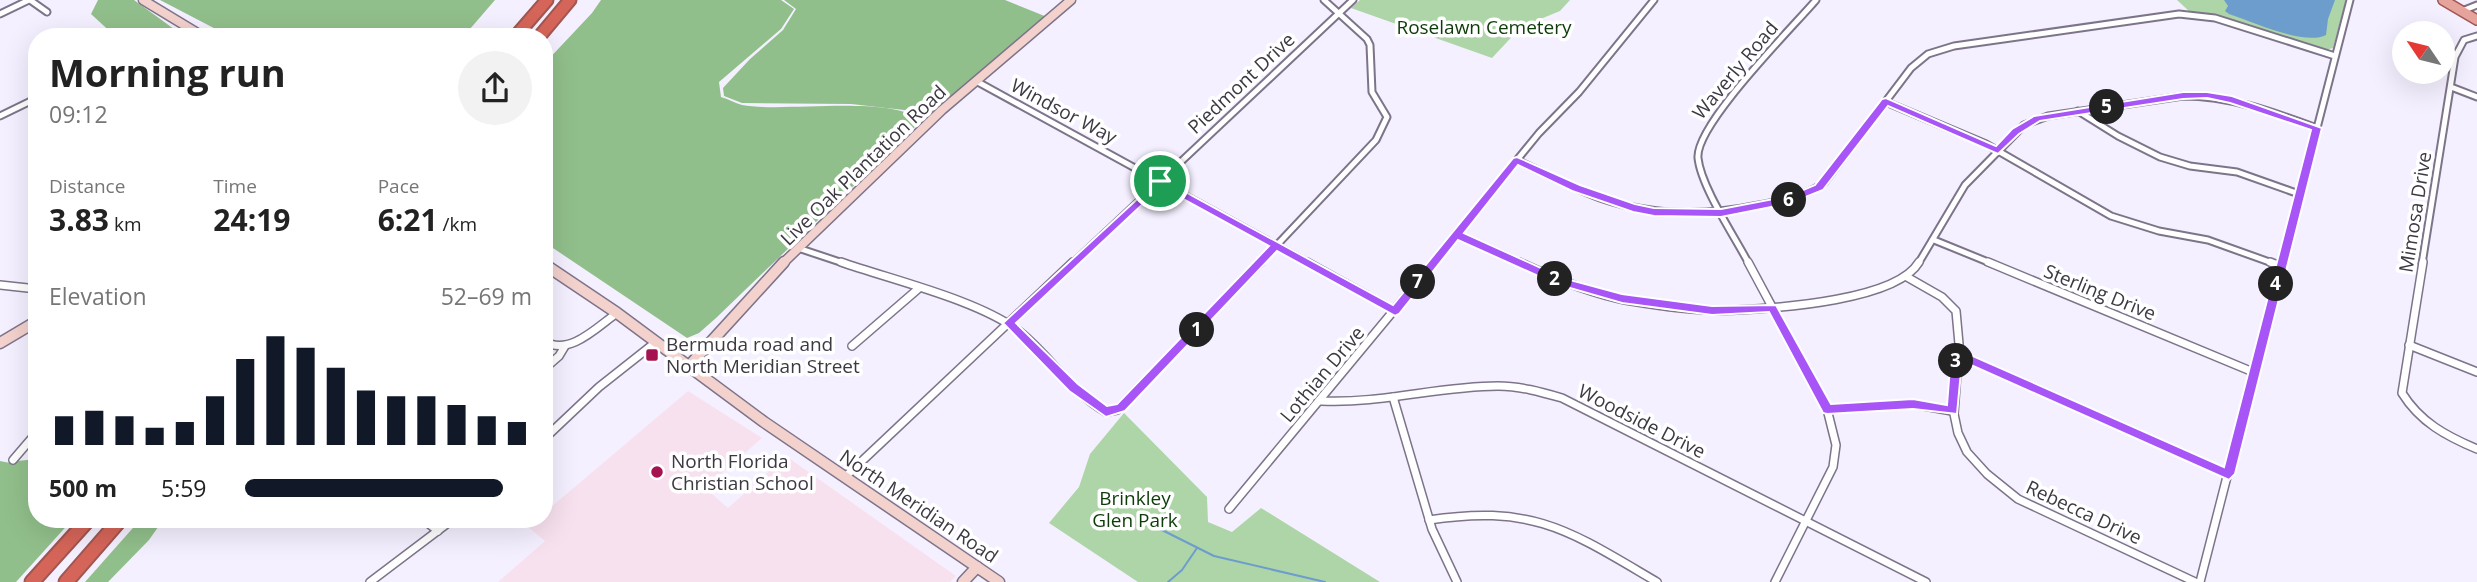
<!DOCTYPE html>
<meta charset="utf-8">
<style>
:root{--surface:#fff;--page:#f2f2f2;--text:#222;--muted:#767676;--accent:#111827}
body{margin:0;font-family:"Open Sans",sans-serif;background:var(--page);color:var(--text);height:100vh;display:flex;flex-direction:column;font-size:26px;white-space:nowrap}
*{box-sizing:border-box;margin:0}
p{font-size:23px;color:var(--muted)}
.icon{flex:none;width:38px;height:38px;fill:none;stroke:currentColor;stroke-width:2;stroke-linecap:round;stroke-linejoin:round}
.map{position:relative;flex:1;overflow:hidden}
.panel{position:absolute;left:28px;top:28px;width:525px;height:500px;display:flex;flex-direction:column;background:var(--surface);border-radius:28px;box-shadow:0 7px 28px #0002}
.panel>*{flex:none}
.needle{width:46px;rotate:305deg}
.buttons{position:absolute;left:2392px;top:21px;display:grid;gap:14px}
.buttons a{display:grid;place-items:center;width:63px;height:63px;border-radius:50%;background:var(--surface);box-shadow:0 7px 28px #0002;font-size:35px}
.pin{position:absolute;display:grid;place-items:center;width:60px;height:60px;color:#fff;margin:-30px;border:4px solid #fff;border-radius:50%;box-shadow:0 2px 7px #0007}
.km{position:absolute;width:35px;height:35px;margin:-18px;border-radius:50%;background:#222;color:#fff;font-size:19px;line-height:35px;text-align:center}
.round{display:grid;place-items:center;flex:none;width:74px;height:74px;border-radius:37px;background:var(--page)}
.headline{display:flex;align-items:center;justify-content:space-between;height:119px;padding:0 21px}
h1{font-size:38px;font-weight:700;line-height:52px}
.metrics{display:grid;grid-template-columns:repeat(3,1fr);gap:10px;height:119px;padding:7px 21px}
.metrics div{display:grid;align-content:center}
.metrics b{font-size:30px;font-weight:700}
.metrics small{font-size:19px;font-weight:400}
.metrics p{font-size:19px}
.chart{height:196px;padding:14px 21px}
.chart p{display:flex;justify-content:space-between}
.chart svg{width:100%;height:126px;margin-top:7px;stroke:var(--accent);stroke-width:6}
ul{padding:0 21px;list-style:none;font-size:23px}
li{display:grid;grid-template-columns:112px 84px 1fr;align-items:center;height:52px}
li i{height:18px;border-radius:9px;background:var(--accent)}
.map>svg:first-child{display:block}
.education{fill:#f8e1ef}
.green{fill:#add5a7}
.forest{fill:#91bf8b}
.water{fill:#6d9dcc}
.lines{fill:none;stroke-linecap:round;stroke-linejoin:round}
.stream{stroke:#6d9dcc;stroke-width:2}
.street-far1-casing{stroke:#7d748a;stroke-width:9}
.street-casing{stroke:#7d748a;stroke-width:10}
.secondary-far1-casing{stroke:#7d748a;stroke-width:11}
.secondary-casing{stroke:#7d748a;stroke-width:13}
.primary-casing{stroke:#a05651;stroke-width:12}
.highway-far1-casing{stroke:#a05651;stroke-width:15}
.highway-casing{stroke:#a05651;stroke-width:17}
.street-far1{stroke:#fff;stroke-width:5}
.street{stroke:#fff;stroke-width:7}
.secondary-far1{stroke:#f3d1cd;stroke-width:8}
.secondary{stroke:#f3d1cd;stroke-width:10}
.primary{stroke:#e6a39b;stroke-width:9}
.highway-far1{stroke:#d66559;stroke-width:11}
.highway{stroke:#d66559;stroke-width:13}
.route{fill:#a855f7;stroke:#fff;stroke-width:2;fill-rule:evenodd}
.poi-dot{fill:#a51351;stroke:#fff;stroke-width:2.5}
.labels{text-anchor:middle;stroke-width:7;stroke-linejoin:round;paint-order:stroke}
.park-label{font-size:19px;fill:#0d3c09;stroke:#fff}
.street-label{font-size:19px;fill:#3d3943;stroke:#fff}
.poi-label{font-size:19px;fill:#3d3943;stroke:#fff;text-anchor:start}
</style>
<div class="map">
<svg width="2477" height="582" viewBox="0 0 2477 582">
<rect width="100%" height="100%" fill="#f5f0ff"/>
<path class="education" d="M688 391 762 438 705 488 728 508 786 456 956 576 950 582H498L545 541 528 527 536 520H544V513Z"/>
<g class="green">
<path d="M1360 0H1570L1560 11 1521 27 1492 58 1351 8Z"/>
<path d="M2177 0H2346L2333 48 2323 51 2191 13Z"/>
<path d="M1124 413 1207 497 1208 522 1232 532 1261 508 1380 582H1138L1049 523 1079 487 1090 454Z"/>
</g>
<g class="forest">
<path d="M98 0H134L185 37H116L91 14Z"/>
<path d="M160 0H495L463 37H231Z"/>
<path d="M601 0H781L794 9 781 29 719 82 721 97C728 99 735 103 742 105 785 113 891 94 921 121L716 318 699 333 687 338 544 242V64L592 13Z"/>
<path d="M784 0H1005L1047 17 924 122 913 111 851 104 742 103 724 96 723 88 750 59 783 30 796 9Z"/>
<path d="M37 459V520H72L16 582H0V461L15 464 17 461Z"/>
<path d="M140 520H163L149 540 108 582H85Z"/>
</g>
<path class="water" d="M2224 0H2335L2328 19 2326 35C2305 46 2253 22 2229 14L2225 11 2228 6Z"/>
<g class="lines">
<g class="stream">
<path d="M1138 518 1214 556 1325 582"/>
<path d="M1168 582 1182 570 1197 548"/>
</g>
<defs>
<g id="street-far1">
<path d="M30 0 47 12"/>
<path d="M2462 11 2477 5"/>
<path d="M0 14 29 0"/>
<path d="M976 81 1310 264"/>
<path d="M2451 87 2477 97"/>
<path d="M1886 102 1986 144 2111 216 2159 231 2208 240 2275 264"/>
<path d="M2078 111 2118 136 2160 157 2190 166 2237 172 2299 194"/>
<path d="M0 116 37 98"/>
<path d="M1517 160C1544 173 1572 188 1600 198 1652 216 1706 216 1759 205 1782 201 1804 197 1824 183L1911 68 1928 54 1954 46 2179 14 2215 18 2335 56"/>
<path d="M1457 234 1523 264"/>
<path d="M1934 240 1993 264"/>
<path d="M798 248 846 264"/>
<path d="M1072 264 1353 0"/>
<path d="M1259 264 1376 140 1387 117 1372 92 1370 45 1367 39 1324 0"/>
<path d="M1432 264 1539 133 1579 92 1654 0"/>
<path d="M1749 264C1735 237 1701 187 1698 158 1695 125 1792 28 1816 0"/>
<path d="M1918 264 1965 185 2024 125 2048 116 2183 96C2231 96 2273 112 2317 128"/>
<path d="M2282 264 2350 0"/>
<path d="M2422 264 2455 57 2464 40 2477 36"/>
</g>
<g id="street">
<path d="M841 262C892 280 979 300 1020 332 1051 357 1071 392 1106 412L1117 410 1261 262"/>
<path d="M1307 262 1395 311"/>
<path d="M1519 262C1553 278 1589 293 1625 300 1661 306 1701 312 1737 310 1780 308 1897 300 1919 262"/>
<path d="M1748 262 1827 409 1836 445 1833 467 1775 582"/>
<path d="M1988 262 2253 372"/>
<path d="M2270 262 2280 266"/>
<path d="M2423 262 2402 393C2420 422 2446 436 2477 449"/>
<path d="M1907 277 1942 297 1956 311 1959 344 1954 414 1958 433 1967 452 1987 474 2018 499 2195 582"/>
<path d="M0 285 37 289"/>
<path d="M544 341C569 357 597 327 617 313"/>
<path d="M2409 345 2477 372"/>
<path d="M852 346 918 289"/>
<path d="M1957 354 2229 474"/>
<path d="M544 369 559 356 565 346"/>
<path d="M1393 397 1432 529 1457 582"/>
<path d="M1321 401C1381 404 1439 386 1498 386 1520 386 1541 392 1562 398L1926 582"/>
<path d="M1827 409 1913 404 1952 411"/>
<path d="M544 439 599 387 656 342"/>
<path d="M13 460 37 432"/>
<path d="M845 477 1073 262"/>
<path d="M1229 509 1434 262"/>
<path d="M424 520 438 531"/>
<path d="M1429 520C1534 504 1570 531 1657 582"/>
<path d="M370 582 452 520"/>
<path d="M2200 582 2282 262"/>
</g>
<g id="secondary-far1">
<path d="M143 0 204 37"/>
<path d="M782 264 942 110 1071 0"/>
</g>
<g id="secondary">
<path d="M544 264 617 313 764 422 999 582"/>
<path d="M0 343 37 321"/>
<path d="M689 366 784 262"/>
<path d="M963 582 977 567"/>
</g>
<path id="primary" d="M2443 0 2477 20"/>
<g id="highway-far1">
<path d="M515 37 547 0"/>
<path d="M539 37 570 0"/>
</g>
<g id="highway">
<path d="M32 582 88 520"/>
<path d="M66 582 120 520"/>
</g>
</defs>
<use href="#street-far1" class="street-far1-casing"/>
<use href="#street" class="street-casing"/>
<use href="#secondary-far1" class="secondary-far1-casing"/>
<use href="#secondary" class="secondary-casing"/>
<use href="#primary" class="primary-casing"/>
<use href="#highway-far1" class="highway-far1-casing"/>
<use href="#highway" class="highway-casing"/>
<use href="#street-far1" class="street-far1"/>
<use href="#street" class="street"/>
<use href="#secondary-far1" class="secondary-far1"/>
<use href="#secondary" class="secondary"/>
<use href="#primary" class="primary"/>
<use href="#highway-far1" class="highway-far1"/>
<use href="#highway" class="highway"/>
</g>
<path class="route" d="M2183 92H2207L2232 96 2322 128 2235 474 2229 480 1962 361 1957 414 1913 409 1827 414 1823 413 1769 312 1712 315 1622 303 1556 284 1458 240 1399 314 1395 316 1277 251 1125 411 1106 417 1069 391 1003 323 1160 178 1393 305 1513 158 1517 157 1580 185 1635 204 1654 208 1721 209 1789 196 1815 185 1882 99 1886 98 1996 146 2012 129 2034 116ZM2207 98 2230 103 2311 130 2224 467 1957 349 1951 354 1947 405 1913 399 1831 404 1776 305 1712 306 1622 294 1563 278 1464 233 1518 165 1572 191 1633 212 1654 216 1721 217 1791 203 1823 190 1888 106 1998 154 2019 134 2040 121 2183 99ZM1161 187 1269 246 1117 404 1107 406 1078 384 1016 323Z"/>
<g class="poi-dot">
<rect x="645" y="348" width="14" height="14" rx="3.5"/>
<circle cx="657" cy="472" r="7"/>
</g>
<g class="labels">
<g class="park-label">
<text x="1484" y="34">Roselawn Cemetery</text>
<text x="1135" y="505">Brinkley<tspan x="1135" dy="22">Glen Park</tspan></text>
</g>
<g class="street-label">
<text transform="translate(1735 70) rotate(-50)" y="7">Waverly Road</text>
<text transform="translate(1241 83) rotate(-43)" y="7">Piedmont Drive</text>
<text transform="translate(1064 111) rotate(28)" y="7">Windsor Way</text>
<text transform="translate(863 165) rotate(-44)" y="7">Live Oak Plantation Road</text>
<text transform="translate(2415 212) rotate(-81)" y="7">Mimosa Drive</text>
<text transform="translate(2100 292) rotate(22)" y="7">Sterling Drive</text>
<text transform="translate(1322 374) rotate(-50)" y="7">Lothian Drive</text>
<text transform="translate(1642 421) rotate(27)" y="7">Woodside Drive</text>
<text transform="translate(919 506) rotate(34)" y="7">North Meridian Road</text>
<text transform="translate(2084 512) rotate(25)" y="7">Rebecca Drive</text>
</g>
<g class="poi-label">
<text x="666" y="351">Bermuda road and<tspan x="666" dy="22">North Meridian Street</tspan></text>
<text x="671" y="468">North Florida<tspan x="671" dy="22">Christian School</tspan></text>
</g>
</g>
</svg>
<div class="buttons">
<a><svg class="needle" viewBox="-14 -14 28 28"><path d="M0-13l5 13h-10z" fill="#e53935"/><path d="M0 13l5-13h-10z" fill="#767676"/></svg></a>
</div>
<div class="pin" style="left:1160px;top:181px;background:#1e9e55"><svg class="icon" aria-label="arrive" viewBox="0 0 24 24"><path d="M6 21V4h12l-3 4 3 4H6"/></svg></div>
<b class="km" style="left:1197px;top:330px">1</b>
<b class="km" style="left:1555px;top:279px">2</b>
<b class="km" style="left:1956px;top:361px">3</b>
<b class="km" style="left:2276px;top:284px">4</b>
<b class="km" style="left:2107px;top:107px">5</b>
<b class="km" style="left:1789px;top:200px">6</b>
<b class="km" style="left:1418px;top:282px">7</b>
<section class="panel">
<div class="headline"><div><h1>Morning run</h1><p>09:12</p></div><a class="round"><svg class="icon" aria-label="share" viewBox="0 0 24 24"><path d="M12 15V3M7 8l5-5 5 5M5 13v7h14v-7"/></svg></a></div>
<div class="metrics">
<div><p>Distance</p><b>3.83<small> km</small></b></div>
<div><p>Time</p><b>24:19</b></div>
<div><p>Pace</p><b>6:21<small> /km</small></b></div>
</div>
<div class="chart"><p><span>Elevation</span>52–69 m</p>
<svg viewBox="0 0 160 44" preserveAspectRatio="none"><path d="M5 44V34M15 44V32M25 44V34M35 44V38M45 44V36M55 44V27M65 44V14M75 44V6M85 44V10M95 44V17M105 44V25M115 44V27M125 44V27M135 44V30M145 44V34M155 44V36"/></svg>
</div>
<ul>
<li><b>500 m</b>5:59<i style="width:90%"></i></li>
</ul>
</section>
</div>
